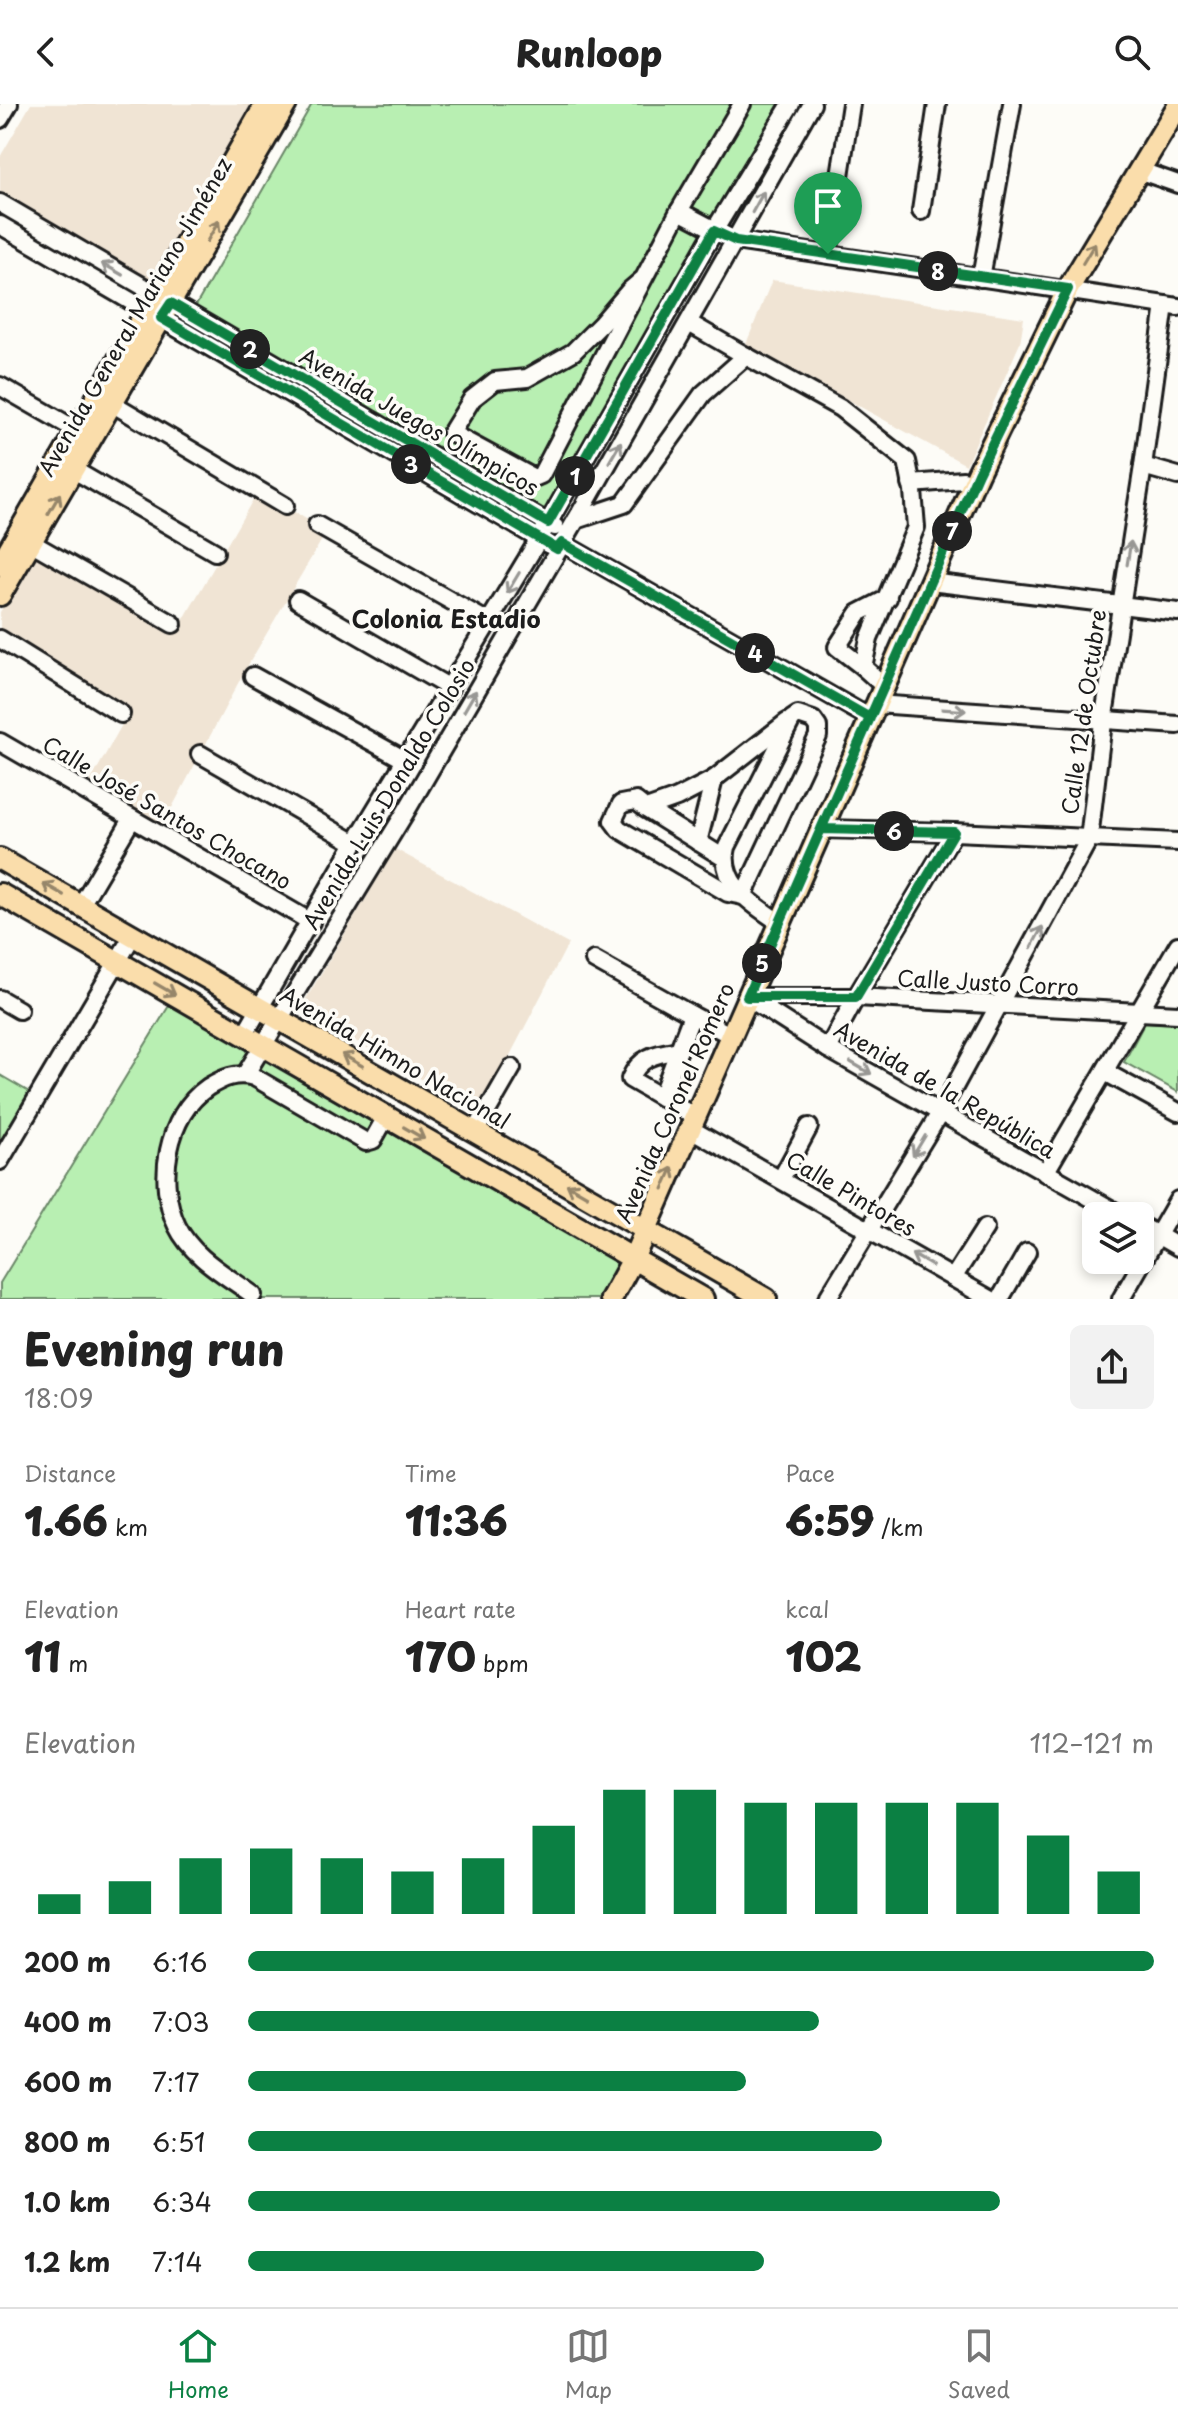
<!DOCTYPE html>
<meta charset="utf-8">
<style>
:root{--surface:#fff;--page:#f2f2f2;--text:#222;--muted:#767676;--line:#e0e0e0;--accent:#0b8043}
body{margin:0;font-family:"Playpen Sans",sans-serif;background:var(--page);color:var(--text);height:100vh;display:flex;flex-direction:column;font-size:30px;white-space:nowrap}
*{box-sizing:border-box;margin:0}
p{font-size:26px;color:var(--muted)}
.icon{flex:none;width:44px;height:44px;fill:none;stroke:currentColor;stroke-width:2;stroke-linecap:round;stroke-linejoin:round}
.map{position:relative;height:1195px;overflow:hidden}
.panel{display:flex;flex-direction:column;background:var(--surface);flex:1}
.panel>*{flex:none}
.fabs{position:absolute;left:1082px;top:1098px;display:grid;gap:16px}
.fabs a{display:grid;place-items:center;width:72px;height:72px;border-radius:12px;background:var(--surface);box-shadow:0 4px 12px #0003;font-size:40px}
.pin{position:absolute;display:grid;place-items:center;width:68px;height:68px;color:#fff;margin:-82px -34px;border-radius:50% 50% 50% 0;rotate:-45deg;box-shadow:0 0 8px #0007}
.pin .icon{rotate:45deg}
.km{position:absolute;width:40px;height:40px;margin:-20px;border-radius:50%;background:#222;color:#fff;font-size:22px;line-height:40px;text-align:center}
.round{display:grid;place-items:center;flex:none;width:84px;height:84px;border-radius:12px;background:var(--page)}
.overview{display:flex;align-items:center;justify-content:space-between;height:136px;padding:0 24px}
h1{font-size:44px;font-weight:800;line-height:60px}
.stats{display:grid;grid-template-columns:repeat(3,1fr);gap:12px;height:136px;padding:8px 24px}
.stats div{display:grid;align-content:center}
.stats b{font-size:40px;font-weight:800}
.stats small{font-size:22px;font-weight:400}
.stats p{font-size:22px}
.chart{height:224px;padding:16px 24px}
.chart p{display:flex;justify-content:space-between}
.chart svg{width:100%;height:144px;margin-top:8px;stroke:var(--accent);stroke-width:6}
ul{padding:0 24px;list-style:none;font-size:26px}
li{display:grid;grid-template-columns:128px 96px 1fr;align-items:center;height:60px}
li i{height:20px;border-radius:10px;background:var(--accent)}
header{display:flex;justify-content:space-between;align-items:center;height:104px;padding:0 24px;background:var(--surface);font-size:36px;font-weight:800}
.tab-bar{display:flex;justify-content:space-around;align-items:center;height:112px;border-top:2px solid var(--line);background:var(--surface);font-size:22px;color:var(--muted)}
.tab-bar a{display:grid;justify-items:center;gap:4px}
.tab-bar .on{color:var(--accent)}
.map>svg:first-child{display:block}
.built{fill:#f0e4d4}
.green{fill:#b8efb2;stroke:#6a8667;stroke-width:2}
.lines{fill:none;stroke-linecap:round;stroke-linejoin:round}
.minor-casing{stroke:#1c1c1c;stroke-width:22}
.major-casing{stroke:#1c1c1c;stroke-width:26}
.minor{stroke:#fdfcf7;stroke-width:16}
.major{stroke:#faddab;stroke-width:20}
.oneway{stroke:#989794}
.oneway2{stroke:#96866b}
.route-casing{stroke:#fff;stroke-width:16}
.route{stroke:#0b8043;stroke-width:10}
.labels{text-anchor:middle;stroke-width:7;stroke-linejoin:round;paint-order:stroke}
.street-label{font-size:22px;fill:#1c1c1c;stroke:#fdfcf7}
.neighbourhood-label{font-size:24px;font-weight:bold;fill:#1c1c1c;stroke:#fdfcf7}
</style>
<header><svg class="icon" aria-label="back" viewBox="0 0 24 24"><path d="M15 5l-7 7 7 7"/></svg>Runloop<svg class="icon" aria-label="search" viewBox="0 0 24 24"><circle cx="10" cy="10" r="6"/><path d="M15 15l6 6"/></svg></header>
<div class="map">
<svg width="1178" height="1195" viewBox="0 0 1178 1195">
<rect width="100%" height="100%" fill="#fdfcf7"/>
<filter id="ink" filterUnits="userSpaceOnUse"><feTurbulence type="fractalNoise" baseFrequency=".0125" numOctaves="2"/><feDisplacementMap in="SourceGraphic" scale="16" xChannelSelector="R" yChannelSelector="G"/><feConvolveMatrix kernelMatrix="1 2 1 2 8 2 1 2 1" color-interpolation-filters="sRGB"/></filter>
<g filter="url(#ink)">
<g class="built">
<path d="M31 0H259L152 183 0 95V53Z"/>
<path d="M772 176 1024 214 1020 239 966 361 746 240Z"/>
<path d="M258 387 327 427 244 568 158 730 85 687 129 608 0 529V508L37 449 177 527Z"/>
<path d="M395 745 568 840 480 1009 300 905Z"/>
</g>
<g class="green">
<path d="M312 0H779L542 413 194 205Z"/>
<path d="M170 900 399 1034 620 1158 599 1195H0V1179Z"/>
<path d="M1145 918 1178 920V988L1124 958Z"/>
<path d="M0 971 31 989 0 1041Z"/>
</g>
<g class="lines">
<defs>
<g id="minor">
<path d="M742 0 679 107 736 137 1178 203"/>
<path d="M0 15 9 0"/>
<path d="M1138 66 1178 80"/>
<path d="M0 99 555 423"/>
<path d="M921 107 937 0"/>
<path d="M0 121 548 440"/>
<path d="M828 150 851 0"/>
<path d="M644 174 630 186 601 220 573 248 527 274 495 277 472 295 451 329 534 374 541 371C587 283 633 195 679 107"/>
<path d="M981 174 1012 0"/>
<path d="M689 219 746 252"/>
<path d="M0 282 78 327"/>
<path d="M110 298 285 402"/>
<path d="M1143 362 1178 372"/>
<path d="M74 366 215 448"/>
<path d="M911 380 963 376 974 379"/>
<path d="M576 416 624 400 703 290 746 252 840 304 907 357 913 387 916 423 869 535 863 563 884 582"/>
<path d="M317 421 490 519"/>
<path d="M32 439 173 520"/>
<path d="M562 439 870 614"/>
<path d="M930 478 1178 508"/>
<path d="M298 496 450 584"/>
<path d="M0 535 121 610"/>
<path d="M863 563 837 543 859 509 888 494"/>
<path d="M253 572 405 656"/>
<path d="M876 600 1178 621"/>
<path d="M0 638 311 818"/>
<path d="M200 650 355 739"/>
<path d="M646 705 724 754"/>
<path d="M821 725 954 728 1178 738"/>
<path d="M698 738 714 675"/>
<path d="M743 792 818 632V623L813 616 798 611 792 615 727 743C718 780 753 800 780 819"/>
<path d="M743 792 728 789 619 725 613 717 621 700 636 697 646 705 677 694 714 675 787 618"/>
<path d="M81 801 132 715"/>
<path d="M594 856 692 911 661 993 695 1013"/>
<path d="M747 893 828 945 1123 1112"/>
<path d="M749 893H856L1178 910"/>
<path d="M0 895 19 906"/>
<path d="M692 911 730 931"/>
<path d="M244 931 355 739 539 435 714 127 791 0"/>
<path d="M828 945 856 893 954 728"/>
<path d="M1105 968 1178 1008"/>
<path d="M245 971 405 709 576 416 812 0"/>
<path d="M661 993 630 975C640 952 656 950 679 946"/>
<path d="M689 1024 990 1195"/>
<path d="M475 1028 512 964"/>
<path d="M0 1057 133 831"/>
<path d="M1045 1069 1178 841"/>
<path d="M781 1075 809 1023"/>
<path d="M1140 1121 1178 1143"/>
<path d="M953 1174 985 1124"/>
<path d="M253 1191C226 1171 192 1153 177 1122 156 1078 166 1012 208 983 223 974 236 968 254 973L366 1038 373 1036 386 1013"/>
<path d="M827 1195 940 1009 1089 735 1103 618 1143 362 1165 201"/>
<path d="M1000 1195 1027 1148"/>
<path d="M1121 1195 1178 1096"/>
</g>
<g id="major">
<path d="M0 461 266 0"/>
<path d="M0 491 286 0"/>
<path d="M0 755 766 1195"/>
<path d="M0 790 703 1195"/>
<path d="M611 1195 633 1155 978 369 1068 185 1178 2"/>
</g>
</defs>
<use href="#minor" class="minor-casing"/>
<use href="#major" class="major-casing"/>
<use href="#minor" class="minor"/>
<use href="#major" class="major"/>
</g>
<defs><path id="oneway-shaft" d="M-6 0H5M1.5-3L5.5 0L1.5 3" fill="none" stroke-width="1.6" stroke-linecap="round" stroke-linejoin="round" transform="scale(2)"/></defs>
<g class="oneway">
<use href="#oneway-shaft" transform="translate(758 98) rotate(-61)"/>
<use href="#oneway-shaft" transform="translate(112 165) rotate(-150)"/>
<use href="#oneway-shaft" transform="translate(615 348) rotate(-60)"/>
<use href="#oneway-shaft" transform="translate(1129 449) rotate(-81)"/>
<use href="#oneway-shaft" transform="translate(513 479) rotate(121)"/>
<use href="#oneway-shaft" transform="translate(470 597) rotate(-60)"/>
<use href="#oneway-shaft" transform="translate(954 606) rotate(4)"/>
<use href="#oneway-shaft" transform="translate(1037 833) rotate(-62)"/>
<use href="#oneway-shaft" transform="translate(861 964) rotate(30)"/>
<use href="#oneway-shaft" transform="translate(919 1042) rotate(121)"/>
<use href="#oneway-shaft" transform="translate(922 1156) rotate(-150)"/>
</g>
<g class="oneway2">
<use href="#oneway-shaft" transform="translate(213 127) rotate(-60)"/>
<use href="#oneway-shaft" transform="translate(1089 149) rotate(-59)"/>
<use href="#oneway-shaft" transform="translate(54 400) rotate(-60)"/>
<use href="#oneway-shaft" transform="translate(53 785) rotate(-150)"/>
<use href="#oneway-shaft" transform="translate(165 885) rotate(30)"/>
<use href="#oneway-shaft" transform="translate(352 956) rotate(-150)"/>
<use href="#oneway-shaft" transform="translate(414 1029) rotate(30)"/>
<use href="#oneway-shaft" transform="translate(668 1074) rotate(-66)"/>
<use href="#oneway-shaft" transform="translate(577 1086) rotate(-150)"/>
</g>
</g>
<g class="lines" filter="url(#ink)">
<defs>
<path id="route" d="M828 150 736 137 714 127 548 419 171 199 161 214 557 445 562 439 870 614 747 893H856L954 728 821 725 978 369 1068 185 828 150"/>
</defs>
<use href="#route" class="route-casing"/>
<use href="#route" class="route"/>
</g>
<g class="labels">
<g class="street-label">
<text transform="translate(135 213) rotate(-60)" y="8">Avenida General Mariano Jiménez</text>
<text transform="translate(419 318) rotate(30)" y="8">Avenida Juegos Olímpicos</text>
<text transform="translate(1084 608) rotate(-82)" y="8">Calle 12 de Octubre</text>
<text transform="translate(389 690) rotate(-59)" y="8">Avenida Luis Donaldo Colosio</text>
<text transform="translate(167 709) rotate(30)" y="8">Calle José Santos Chocano</text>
<text transform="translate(988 879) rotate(3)" y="8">Calle Justo Corro</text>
<text transform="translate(395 954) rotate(30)" y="8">Avenida Himno Nacional</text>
<text transform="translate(945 986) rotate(30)" y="8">Avenida de la República</text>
<text transform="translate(675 999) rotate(-66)" y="8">Avenida Coronel Romero</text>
<text transform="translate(851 1090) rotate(30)" y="8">Calle Pintores</text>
</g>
<g class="neighbourhood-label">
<text x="446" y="524">Colonia Estadio</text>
</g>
</g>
</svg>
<div class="fabs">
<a><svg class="icon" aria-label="layers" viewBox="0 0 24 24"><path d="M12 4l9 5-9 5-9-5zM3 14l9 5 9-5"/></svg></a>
</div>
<div class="pin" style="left:828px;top:150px;background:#1e9e55"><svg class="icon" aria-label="arrive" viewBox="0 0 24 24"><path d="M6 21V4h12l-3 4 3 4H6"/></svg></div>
<b class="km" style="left:575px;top:372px">1</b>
<b class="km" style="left:250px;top:245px">2</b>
<b class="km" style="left:411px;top:360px">3</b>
<b class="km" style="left:755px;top:549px">4</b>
<b class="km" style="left:762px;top:859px">5</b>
<b class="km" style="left:894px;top:727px">6</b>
<b class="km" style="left:952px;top:427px">7</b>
<b class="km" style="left:938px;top:167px">8</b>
</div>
<section class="panel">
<div class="overview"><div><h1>Evening run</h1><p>18:09</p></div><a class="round"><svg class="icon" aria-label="share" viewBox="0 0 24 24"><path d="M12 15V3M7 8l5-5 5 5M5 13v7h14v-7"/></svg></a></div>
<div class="stats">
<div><p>Distance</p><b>1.66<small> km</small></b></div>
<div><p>Time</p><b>11:36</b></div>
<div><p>Pace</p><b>6:59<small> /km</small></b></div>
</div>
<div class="stats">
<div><p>Elevation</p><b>11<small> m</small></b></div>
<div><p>Heart rate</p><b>170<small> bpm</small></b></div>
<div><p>kcal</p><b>102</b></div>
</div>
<div class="chart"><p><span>Elevation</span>112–121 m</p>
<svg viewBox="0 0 160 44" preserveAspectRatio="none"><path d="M5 44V38M15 44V34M25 44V27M35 44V24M45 44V27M55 44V31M65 44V27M75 44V17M85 44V6M95 44V6M105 44V10M115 44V10M125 44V10M135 44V10M145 44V20M155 44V31"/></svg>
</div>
<ul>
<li><b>200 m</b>6:16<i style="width:100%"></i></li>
<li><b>400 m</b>7:03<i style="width:63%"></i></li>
<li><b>600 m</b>7:17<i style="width:55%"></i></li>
<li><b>800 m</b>6:51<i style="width:70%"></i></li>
<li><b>1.0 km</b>6:34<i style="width:83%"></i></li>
<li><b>1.2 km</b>7:14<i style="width:57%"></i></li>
</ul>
</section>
<nav class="tab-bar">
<a class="on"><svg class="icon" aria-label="home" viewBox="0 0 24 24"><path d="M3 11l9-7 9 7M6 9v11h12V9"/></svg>Home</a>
<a><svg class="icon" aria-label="map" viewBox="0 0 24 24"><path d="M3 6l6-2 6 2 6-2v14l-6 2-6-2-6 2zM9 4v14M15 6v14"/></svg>Map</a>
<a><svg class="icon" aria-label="saved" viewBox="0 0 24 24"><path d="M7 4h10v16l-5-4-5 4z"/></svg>Saved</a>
</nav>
